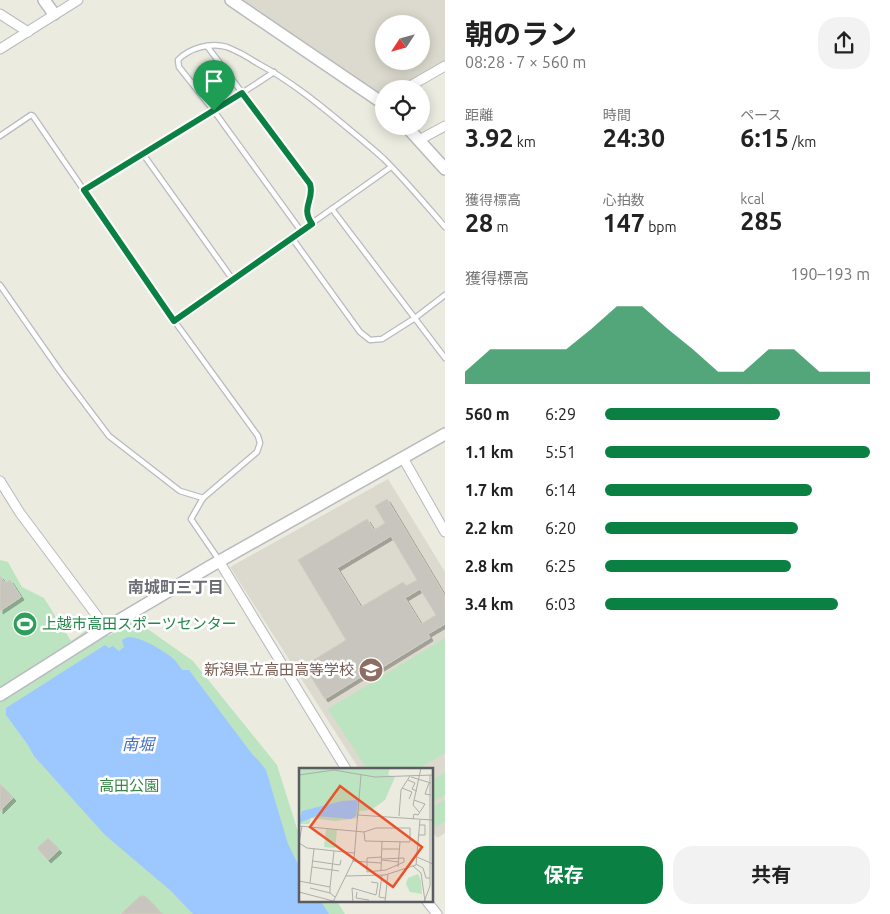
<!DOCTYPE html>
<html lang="ja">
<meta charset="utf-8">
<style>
:root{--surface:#fff;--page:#f2f2f2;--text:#222;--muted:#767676;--accent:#0b8043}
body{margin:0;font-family:Ubuntu,"Noto Sans JP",sans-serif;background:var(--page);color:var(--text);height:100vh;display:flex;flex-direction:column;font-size:19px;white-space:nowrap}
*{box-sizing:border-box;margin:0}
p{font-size:16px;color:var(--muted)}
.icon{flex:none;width:28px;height:28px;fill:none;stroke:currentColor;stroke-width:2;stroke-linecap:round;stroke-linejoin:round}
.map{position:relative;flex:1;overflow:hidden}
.panel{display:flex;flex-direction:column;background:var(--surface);width:445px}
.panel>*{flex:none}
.needle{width:32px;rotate:234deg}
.tools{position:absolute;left:375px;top:15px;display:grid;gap:10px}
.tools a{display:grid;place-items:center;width:55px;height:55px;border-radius:50%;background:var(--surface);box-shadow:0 2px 12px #0003;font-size:25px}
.pin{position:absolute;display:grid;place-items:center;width:42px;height:42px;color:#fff;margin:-51px -21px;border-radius:50% 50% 50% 0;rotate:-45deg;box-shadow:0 0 5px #0007}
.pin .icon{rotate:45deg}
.round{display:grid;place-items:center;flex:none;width:52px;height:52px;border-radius:20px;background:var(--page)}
.headline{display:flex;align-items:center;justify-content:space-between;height:85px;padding:0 20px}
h1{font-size:28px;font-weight:700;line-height:38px}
.metrics{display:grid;grid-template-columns:repeat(3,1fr);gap:8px;height:85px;padding:5px 20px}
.metrics div{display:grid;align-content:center}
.metrics b{font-size:25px;font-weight:700}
.metrics small{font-size:14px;font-weight:400}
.metrics p{font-size:14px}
.chart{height:140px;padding:10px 20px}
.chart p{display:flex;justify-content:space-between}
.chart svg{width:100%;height:90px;margin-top:5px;fill:var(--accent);opacity:.7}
.button{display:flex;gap:10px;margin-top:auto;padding:10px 20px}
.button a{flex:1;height:58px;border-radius:20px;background:var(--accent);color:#fff;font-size:20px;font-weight:700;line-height:58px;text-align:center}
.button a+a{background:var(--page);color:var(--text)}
ul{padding:0 20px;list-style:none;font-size:16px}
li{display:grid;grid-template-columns:80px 60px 1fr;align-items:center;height:38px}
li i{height:12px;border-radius:6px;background:var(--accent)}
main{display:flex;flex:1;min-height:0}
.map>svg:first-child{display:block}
.education{fill:#dcdace;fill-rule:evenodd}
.green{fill:#bce4c1}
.water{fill:#9dc7ff}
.building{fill:#c7c5bd;stroke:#d1cdbf;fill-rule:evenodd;filter:url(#shadow)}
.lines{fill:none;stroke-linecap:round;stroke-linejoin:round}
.service-casing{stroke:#b8babf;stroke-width:7}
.minor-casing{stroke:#b8babf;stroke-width:11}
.tertiary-casing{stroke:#b8babf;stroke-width:14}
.service{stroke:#fff;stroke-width:4.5}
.minor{stroke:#fff;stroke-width:9}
.tertiary{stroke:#fff;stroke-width:11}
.route-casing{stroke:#fff;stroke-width:10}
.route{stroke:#0b8043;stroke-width:6}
.labels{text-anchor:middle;stroke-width:5;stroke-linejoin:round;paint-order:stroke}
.leisure-label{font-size:15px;fill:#27864d;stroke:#fff;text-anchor:start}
.education-label{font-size:15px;fill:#785e54;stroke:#fff;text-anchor:end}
.park-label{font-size:15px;fill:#358543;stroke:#fff}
.neighbourhood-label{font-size:16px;font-weight:bold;fill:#6a6d73;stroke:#fff}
.water-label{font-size:16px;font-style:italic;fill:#416ec2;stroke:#fff}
.inset-road{fill:none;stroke:#adaea9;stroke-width:1}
.view{fill:#e9522a;fill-opacity:0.15;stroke:#e9522a;stroke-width:2.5}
.inset-edge{fill:none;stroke:#595c61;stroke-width:2.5}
</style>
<main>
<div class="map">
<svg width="445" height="914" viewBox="0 0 445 914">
<defs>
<filter id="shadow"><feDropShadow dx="3" dy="3" stdDeviation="0" flood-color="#0004"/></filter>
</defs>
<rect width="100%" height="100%" fill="#ecebe0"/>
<g class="education">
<path d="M240 0H445V61L398 89H384L383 97ZM384 24H421V61H384Z"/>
<path d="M388 479 445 572V833L437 838 431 829V769H359L230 567Z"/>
</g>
<g class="green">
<path d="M0 560 8 562 22 587 44 598 71 641 97 623 108 636 135 620 193 661 277 765 300 838V900H336L345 914H0Z"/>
<path d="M445 638V753L418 769H367L328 709Z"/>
<path d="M445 772V795L431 803V781Z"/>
<path d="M445 800V822L436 827 431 819V808Z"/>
</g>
<path class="water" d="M128 637C140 636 166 652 175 660 177 663 180 667 182 670H189L252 754 259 761 266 770 288 844 300 868V900H320L329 914H193L171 891 105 835 34 756 28 745 6 715V708L105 645 109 648 113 646 119 651 124 647 122 640Z"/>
<g class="building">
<path d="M387 499 445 596V624L428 634 430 638 373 673 372 670 325 699 304 666 346 640 298 560 367 519 374 530 385 523 375 506ZM391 536 417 580 406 586 403 582 361 607 337 568ZM420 589 436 615 421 624 405 598Z"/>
<path d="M0 576 5 583 10 580 21 597 0 611Z"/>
<path d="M0 784 13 798 0 811Z"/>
<path d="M48 838 59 850 48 860 37 848Z"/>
<path d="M141 895 142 897 144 895 162 914H121Z"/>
</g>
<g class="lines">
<defs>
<g id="service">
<path d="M207 46 310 183C315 200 300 207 312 224"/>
<path d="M0 136 31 115 33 116 157 297 258 436 260 443 257 452 203 498 191 519 219 560"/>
<path d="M143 154 233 280"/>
<path d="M84 190 227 103 274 72"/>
<path d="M332 209 445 358"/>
<path d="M301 231 214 111 179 67 178 60C189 48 211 42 227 47 237 51 248 57 257 63 291 81 320 105 350 130 361 139 373 149 384 159 406 181 425 204 445 227"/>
<path d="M292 238 360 332 370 340 382 339 415 318 445 295"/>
<path d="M0 285 60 371 109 436 180 491 203 498"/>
<path d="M174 321 391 167"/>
</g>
<g id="minor">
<path d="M0 14 28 32"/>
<path d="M0 49 78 0"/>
<path d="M405 89 445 66"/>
<path d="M419 140 445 126"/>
<path d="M403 458 445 532"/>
<path d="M0 481 20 513 106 628"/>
<path d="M219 561 346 769"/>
<path d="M426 900 437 914"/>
</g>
<g id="tertiary">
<path d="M44 0 54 14"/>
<path d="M231 0 384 104"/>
<path d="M406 126 445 169"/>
<path d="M0 695 106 628 209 567 445 434"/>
</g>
</defs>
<use href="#service" class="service-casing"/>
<use href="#minor" class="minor-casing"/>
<use href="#tertiary" class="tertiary-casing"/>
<use href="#service" class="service"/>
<use href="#minor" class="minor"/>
<use href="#tertiary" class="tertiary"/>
</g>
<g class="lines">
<defs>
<path id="route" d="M242 93 310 184C315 200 300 207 312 224L174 321 84 190Z"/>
</defs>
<use href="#route" class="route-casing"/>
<use href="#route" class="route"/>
</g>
<defs>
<symbol id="stadium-disc" viewBox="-11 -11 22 22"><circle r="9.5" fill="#2e9e5b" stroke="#fff"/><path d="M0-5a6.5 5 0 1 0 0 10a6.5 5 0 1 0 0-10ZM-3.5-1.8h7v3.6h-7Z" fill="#fff"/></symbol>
<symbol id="school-disc" viewBox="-11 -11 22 22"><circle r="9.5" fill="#8d6e63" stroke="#fff"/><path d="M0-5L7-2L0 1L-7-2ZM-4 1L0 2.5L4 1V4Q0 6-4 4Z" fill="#fff"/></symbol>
</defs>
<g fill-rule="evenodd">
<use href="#stadium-disc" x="11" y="610" width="28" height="28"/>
<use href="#school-disc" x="357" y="656" width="28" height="28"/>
</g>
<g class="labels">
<g class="leisure-label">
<text x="42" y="629">上越市高田スポーツセンター</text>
</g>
<g class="education-label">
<text x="354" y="675">新潟県立高田高等学校</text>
</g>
<g class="park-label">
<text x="129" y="791">高田公園</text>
</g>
<g class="neighbourhood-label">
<text x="176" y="593">南城町三丁目</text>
</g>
<g class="water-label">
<text x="138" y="750">南堀</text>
</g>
</g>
<g transform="translate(299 768)">
<rect width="134" height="134" fill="#ecebe0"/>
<path d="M0 0H91L89 7 96 9 86 32 72 42 61 43 58 50 36 53 12 50 10 56H0ZM27 61 38 62 36 80 25 79ZM119 106 122 113 123 126 111 124 107 116 109 110Z" fill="#bce4c1"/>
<path d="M59 32 57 48 52 51 17 48 0 55 3 43 43 33Z" fill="#9dc7ff"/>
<path class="inset-road" d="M0 7 35 2 76 9 134 7M112 9 132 15M109 12 116 15 113 21 118 23M130 15 126 26 132 27M103 20 113 24 110 31M120 44 114 37 122 0M59 47 133 52M100 48 102 22 111 8M114 51 115 46 119 47 126 36 115 32M0 58 65 64 77 60H111V74L66 73 65 64M120 67H126V57H120M0 75 8 80 55 85M0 75 3 58M83 81H100M35 83 31 119V125L36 129M83 89 68 90V104L87 102 105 94M118 89 134 96M83 91 105 90V94M83 92 100 94M14 93 41 97 42 92M53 93 82 95M117 96 124 100 127 110H131M114 98 122 105 126 133M13 99 40 103M99 99 101 74M82 103 83 73M83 107 80 129 86 130M47 108 86 107 117 97 121 52M0 113 31 119M11 115 15 81M11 120 31 125M0 124 38 134M58 124 57 130 70 132M34 134 55 91 62 7M54 134 53 120 77 127 79 115 72 114M86 134 89 106M125 134 131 118V7"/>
<path class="view" d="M41 18 123 79 94 119 11 59Z"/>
<rect width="134" height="134" class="inset-edge"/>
</g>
</svg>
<div class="tools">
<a><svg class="needle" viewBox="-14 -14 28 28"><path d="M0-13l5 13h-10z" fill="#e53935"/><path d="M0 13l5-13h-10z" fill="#767676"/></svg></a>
<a><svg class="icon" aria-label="locate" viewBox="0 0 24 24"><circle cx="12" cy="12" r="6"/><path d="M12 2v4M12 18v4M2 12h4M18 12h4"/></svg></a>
</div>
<div class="pin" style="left:214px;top:111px;background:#1e9e55"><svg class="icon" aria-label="arrive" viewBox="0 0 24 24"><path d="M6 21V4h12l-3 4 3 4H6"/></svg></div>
</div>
<section class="panel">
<div class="headline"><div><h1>朝のラン</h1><p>08:28 · 7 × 560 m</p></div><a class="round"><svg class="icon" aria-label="share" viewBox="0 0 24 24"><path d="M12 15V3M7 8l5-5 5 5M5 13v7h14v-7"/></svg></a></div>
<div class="metrics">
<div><p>距離</p><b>3.92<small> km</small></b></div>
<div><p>時間</p><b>24:30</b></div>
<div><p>ペース</p><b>6:15<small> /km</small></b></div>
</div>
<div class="metrics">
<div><p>獲得標高</p><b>28<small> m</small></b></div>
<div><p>心拍数</p><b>147<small> bpm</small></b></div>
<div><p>kcal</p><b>285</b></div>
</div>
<div class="chart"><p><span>獲得標高</span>190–193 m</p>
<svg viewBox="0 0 160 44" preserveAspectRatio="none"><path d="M0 44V38L10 27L20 27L30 27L40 27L50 17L60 6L70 6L80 17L90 27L100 38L110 38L120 27L130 27L140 38L150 38L160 38V44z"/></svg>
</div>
<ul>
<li><b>560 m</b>6:29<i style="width:66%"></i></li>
<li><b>1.1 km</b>5:51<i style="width:100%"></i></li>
<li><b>1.7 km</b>6:14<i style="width:78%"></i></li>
<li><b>2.2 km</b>6:20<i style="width:73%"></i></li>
<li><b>2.8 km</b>6:25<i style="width:70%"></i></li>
<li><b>3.4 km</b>6:03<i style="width:88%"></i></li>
</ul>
<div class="button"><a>保存</a><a>共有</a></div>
</section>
</main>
